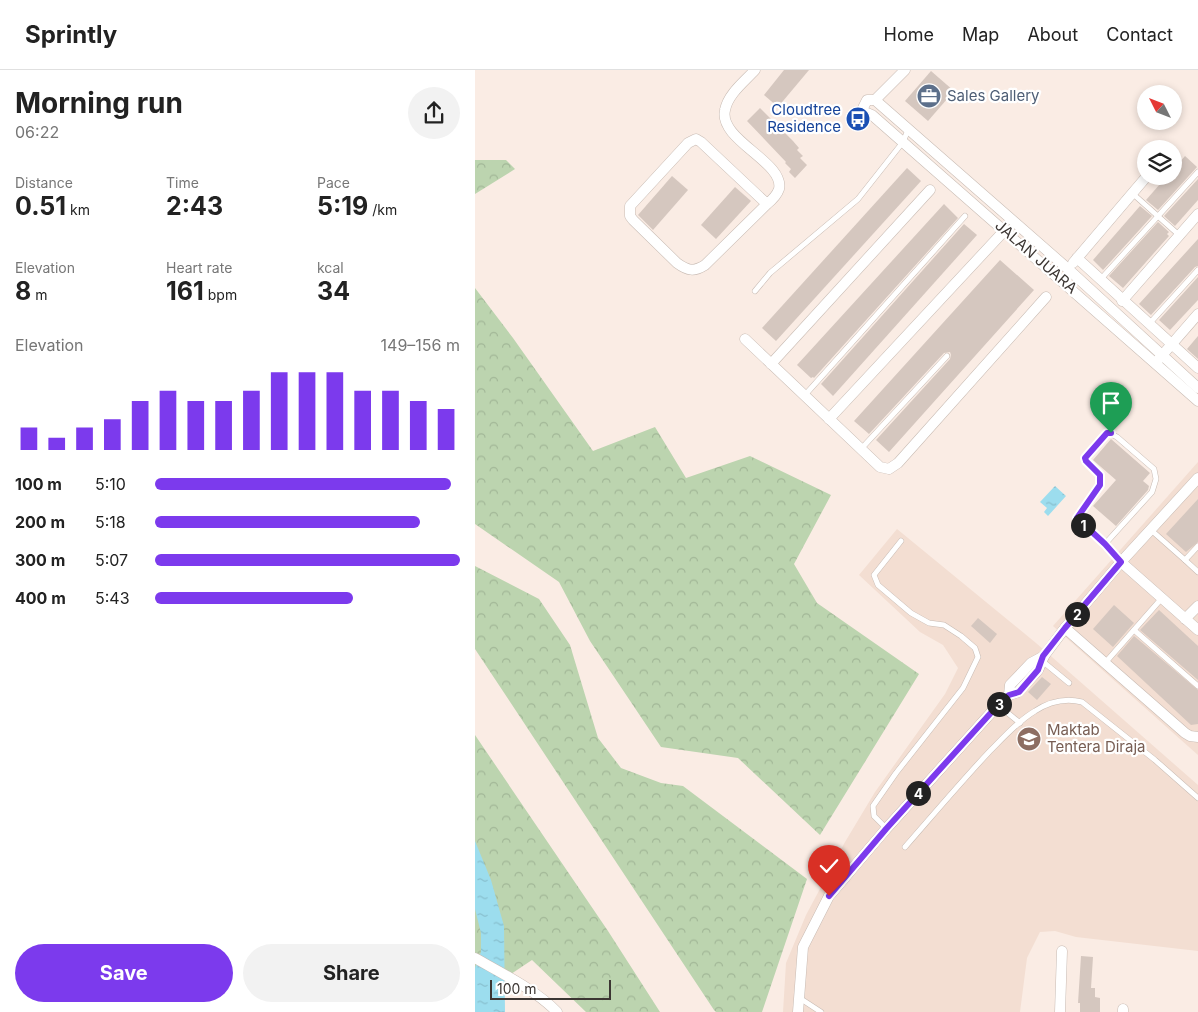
<!DOCTYPE html>
<meta charset="utf-8">
<style>
:root{--surface:#fff;--page:#f2f2f2;--text:#222;--muted:#767676;--line:#e0e0e0;--accent:#7c3aed}
body{margin:0;font-family:Inter,sans-serif;background:var(--page);color:var(--text);height:100vh;display:flex;flex-direction:column;font-size:19px;white-space:nowrap}
*{box-sizing:border-box;margin:0}
p{font-size:16px;color:var(--muted)}
.icon{flex:none;width:28px;height:28px;fill:none;stroke:currentColor;stroke-width:2;stroke-linecap:round;stroke-linejoin:round}
.map{position:relative;flex:1;overflow:hidden}
.panel{display:flex;flex-direction:column;background:var(--surface);width:475px}
.panel>*{flex:none}
.needle{width:32px;rotate:312deg}
.fabs{position:absolute;left:662px;top:15px;display:grid;gap:10px}
.fabs a{display:grid;place-items:center;width:45px;height:45px;border-radius:50%;background:var(--surface);box-shadow:0 2px 8px #0003;font-size:25px}
.scale{position:absolute;left:15px;bottom:12px;width:121px;box-sizing:border-box;padding-left:5px;border:2px solid #3c3633;border-top:0;font-size:14px;line-height:18px;white-space:nowrap;color:#3c3633;-webkit-text-stroke:4px #fff;paint-order:stroke}
.pin{position:absolute;display:grid;place-items:center;width:42px;height:42px;color:#fff;margin:-51px -21px;border-radius:50% 50% 50% 0;rotate:-45deg;box-shadow:0 0 5px #0007}
.pin .icon{rotate:45deg}
.km{position:absolute;width:25px;height:25px;margin:-12px;border-radius:50%;background:#222;color:#fff;font-size:14px;line-height:25px;text-align:center}
.round{display:grid;place-items:center;flex:none;width:52px;height:52px;border-radius:26px;background:var(--page)}
.overview{display:flex;align-items:center;justify-content:space-between;height:85px;padding:0 15px}
h1{font-size:28px;font-weight:700;line-height:38px}
.figures{display:grid;grid-template-columns:repeat(3,1fr);gap:8px;height:85px;padding:5px 15px}
.figures div{display:grid;align-content:center}
.figures b{font-size:25px;font-weight:700}
.figures small{font-size:14px;font-weight:400}
.figures p{font-size:14px}
.chart{height:140px;padding:10px 15px}
.chart p{display:flex;justify-content:space-between}
.chart svg{width:100%;height:90px;margin-top:5px;stroke:var(--accent);stroke-width:6}
.button{display:flex;gap:10px;margin-top:auto;padding:10px 15px}
.button a{flex:1;height:58px;border-radius:30px;background:var(--accent);color:#fff;font-size:20px;font-weight:700;line-height:58px;text-align:center}
.button a+a{background:var(--page);color:var(--text)}
ul{padding:0 15px;list-style:none;font-size:16px}
li{display:grid;grid-template-columns:80px 60px 1fr;align-items:center;height:38px}
li i{height:12px;border-radius:6px;background:var(--accent)}
header{display:flex;align-items:center;gap:30px;box-sizing:border-box;height:70px;padding:0 25px;background:var(--surface);border-bottom:1px solid var(--line)}
header strong{font-size:24px}
nav{display:flex;gap:28px;margin-inline-start:auto;font-size:18px}
main{display:flex;flex:1;min-height:0}
.map>svg:first-child{display:block}
.built{fill:#f3ded2}
.forest{fill:url(#forest-crowns)}
.water{fill:url(#water-ripples)}
.building{fill:#d5c7bf}
.lines{fill:none;stroke-linecap:round;stroke-linejoin:round}
.service-casing{stroke:#c8bbb3;stroke-width:6}
.minor-casing{stroke:#c8bbb3;stroke-width:11}
.service{stroke:#fff;stroke-width:5}
.minor{stroke:#fff;stroke-width:10}
.route-casing{stroke:#fff;stroke-width:10}
.route{stroke:#7c3aed;stroke-width:6}
.labels{text-anchor:middle;stroke-width:4.5;stroke-linejoin:round;paint-order:stroke}
.service-label{font-size:15px;fill:#4e5e75;stroke:#fff;text-anchor:start}
.transit-label{font-size:15px;fill:#164399;stroke:#fff;text-anchor:end}
.street-label{font-size:15px;fill:#3c3633;stroke:#fff}
.education-label{font-size:15px;fill:#785e54;stroke:#fff;text-anchor:start}
</style>
<header>
<strong>Sprintly</strong>
<nav><a>Home</a><a>Map</a><a>About</a><a>Contact</a></nav>
</header>
<main>
<section class="panel">
<div class="overview"><div><h1>Morning run</h1><p>06:22</p></div><a class="round"><svg class="icon" aria-label="share" viewBox="0 0 24 24"><path d="M12 15V3M7 8l5-5 5 5M5 13v7h14v-7"/></svg></a></div>
<div class="figures">
<div><p>Distance</p><b>0.51<small> km</small></b></div>
<div><p>Time</p><b>2:43</b></div>
<div><p>Pace</p><b>5:19<small> /km</small></b></div>
</div>
<div class="figures">
<div><p>Elevation</p><b>8<small> m</small></b></div>
<div><p>Heart rate</p><b>161<small> bpm</small></b></div>
<div><p>kcal</p><b>34</b></div>
</div>
<div class="chart"><p><span>Elevation</span>149–156 m</p>
<svg viewBox="0 0 160 44" preserveAspectRatio="none"><path d="M5 44V33M15 44V38M25 44V33M35 44V29M45 44V20M55 44V15M65 44V20M75 44V20M85 44V15M95 44V6M105 44V6M115 44V6M125 44V15M135 44V15M145 44V20M155 44V24"/></svg>
</div>
<ul>
<li><b>100 m</b>5:10<i style="width:97%"></i></li>
<li><b>200 m</b>5:18<i style="width:87%"></i></li>
<li><b>300 m</b>5:07<i style="width:100%"></i></li>
<li><b>400 m</b>5:43<i style="width:65%"></i></li>
</ul>
<div class="button"><a>Save</a><a>Share</a></div>
</section>
<div class="map">
<svg width="723" height="942" viewBox="0 0 723 942">
<defs>
<pattern id="forest-crowns" width="20" height="18" patternUnits="userSpaceOnUse" patternTransform="scale(1.25)"><rect width="20" height="18" fill="#bcd4af"/><path d="M2 6a3 3 0 1 1 6 0M12 15a3 3 0 1 1 6 0" fill="none" stroke="#a2b797"/></pattern>
<pattern id="water-ripples" width="26" height="14" patternUnits="userSpaceOnUse" patternTransform="scale(1.25)"><rect width="26" height="14" fill="#9cddee"/><path d="M2 4q2-2 4 0t4 0M15 11q2-2 4 0t4 0" fill="none" stroke="#87becd"/></pattern>
</defs>
<rect width="100%" height="100%" fill="#faece4"/>
<g class="built">
<path d="M723 392V685L578 556Z"/>
<path d="M422 459 561 573 723 715V881L601 867 580 861 565 862 552 888 545 942H308L311 893 331 845 370 772 400 722 470 624 483 598 468 575 445 562 384 505Z"/>
</g>
<g class="forest">
<path d="M0 90H31L40 99 0 124Z"/>
<path d="M0 218 38 268 118 381 180 357 211 408 275 386 356 425 319 494 342 533 444 604 345 765 263 688 186 677 115 571 84 512 0 454Z"/>
<path d="M0 496 64 529 95 575 123 668 146 698 186 713 208 716 332 809 287 942H241L239 940 0 579Z"/>
<path d="M0 665 133 861 185 942H111L57 890 0 928Z"/>
</g>
<g class="water">
<path d="M580 416 591 426 573 446 569 442 572 438 565 432Z"/>
<path d="M0 771 16 810 29 856 30 942H0V898L6 882V863L0 839Z"/>
</g>
<g class="building">
<path d="M309 0H334L303 37 289 25Z"/>
<path d="M456 1 479 21 453 51 430 31Z"/>
<path d="M285 38 318 71 324 78 322 80 328 86 325 88 332 95 320 108 314 102 316 99 310 93 311 92 272 51Z"/>
<path d="M710 86 722 97 683 140 671 130 692 106H699V99Z"/>
<path d="M432 98 446 111 301 271 287 258Z"/>
<path d="M197 106 213 120 178 160 163 145Z"/>
<path d="M723 109V130L700 156 689 146Z"/>
<path d="M260 117 276 131 241 169 226 155Z"/>
<path d="M469 134 483 148 339 308 338 307 336 308 322 295Z"/>
<path d="M665 136 677 146 628 200 618 190Z"/>
<path d="M683 152 694 162 692 164 694 166 648 218 634 206Z"/>
<path d="M489 154 502 165 358 326 346 314Z"/>
<path d="M723 169V196L720 197 676 245 664 234Z"/>
<path d="M525 190 559 220 414 382 401 370 475 289 476 285 475 282 469 283 394 364 379 351Z"/>
<path d="M723 207V230L695 260 684 250Z"/>
<path d="M723 266V289L712 279Z"/>
<path d="M636 369 675 403 668 411 674 416 673 420 641 456 618 436 641 410 618 390Z"/>
<path d="M723 429V472L711 482 691 464Z"/>
<path d="M639 535 659 553 638 577 618 559Z"/>
<path d="M684 540 723 576V610L665 560Z"/>
<path d="M503 548 522 564 515 573 496 556Z"/>
<path d="M659 566 723 620V654L716 655 642 586Z"/>
<path d="M567 607 576 614 562 630 553 622Z"/>
<path d="M606 886 618 887 616 918H620V927L625 928V942H605V933H603Z"/>
</g>
<g class="lines">
<defs>
<g id="service">
<path d="M657 123 704 165"/>
<path d="M625 210 723 102"/>
<path d="M280 221 295 203 383 129 428 72 433 60"/>
<path d="M674 254 723 200"/>
<path d="M330 325 490 146"/>
<path d="M386 379 472 286"/>
<path d="M676 460 710 490 723 476"/>
<path d="M630 474 677 422 681 409 679 399 642 367 634 363 610 388 611 391 625 405V415L602 448 630 474 646 492"/>
<path d="M710 490 723 502"/>
<path d="M659 560 723 616"/>
<path d="M566 590 594 613"/>
<path d="M630 593 687 528"/>
<path d="M523 635 545 653"/>
<path d="M411 758 399 746 398 736 421 703 488 618 503 587 500 578 486 566 469 555 454 553 436 543 403 515 399 505 426 471"/>
<path d="M430 777C458 745 485 713 514 682 528 668 543 651 560 641 574 632 591 628 607 632L680 690 723 728"/>
<path d="M323 927 346 942"/>
</g>
<g id="minor">
<path d="M280 0C270 11 253 24 250 40 243 70 310 92 304 119 302 125 297 130 292 134L230 195C219 202 213 201 202 193L158 150 155 146V136L213 73 221 69 226 72 292 134"/>
<path d="M430 0 400 30H392L388 38 390 42 397 45 723 331"/>
<path d="M400 30 592 198 723 318"/>
<path d="M602 188 723 298"/>
<path d="M598 193 672 106"/>
<path d="M647 231 723 144"/>
<path d="M270 269 405 397 414 399 423 393 571 227"/>
<path d="M683 290 723 244"/>
<path d="M296 294 455 120"/>
<path d="M354 349 530 160"/>
<path d="M723 408 646 492 590 558 710 663 715 666 723 667"/>
<path d="M646 492 723 560"/>
<path d="M710 549 723 536"/>
<path d="M534 625 535 615 556 593 569 586"/>
<path d="M0 888C26 903 61 920 82 942"/>
<path d="M648 939V942"/>
<path d="M323 942 328 877 354 826 411 759 523 635 534 625 543 622 563 600 569 586 590 558"/>
<path d="M585 942 587 881"/>
</g>
</defs>
<use href="#service" class="service-casing"/>
<use href="#minor" class="minor-casing"/>
<use href="#service" class="service"/>
<use href="#minor" class="minor"/>
</g>
<g class="lines">
<defs>
<path id="route" d="M354 826 411 759 523 635 534 625 544 622 563 600 568 586 590 558 646 492 630 474 602 448 625 415V405L611 391 610 388 632 363H636"/>
</defs>
<use href="#route" class="route-casing"/>
<use href="#route" class="route"/>
</g>
<defs>
<symbol id="office-disc" viewBox="-11 -11 22 22"><circle r="9.5" fill="#5c6f8a" stroke="#fff"/><path d="M-6-3h4V-5.5h4V-3h4V5H-6ZM-1-4.5V-3h2v-1.5ZM-6 0V1H6V0Z" fill="#fff"/></symbol>
<symbol id="bus-disc" viewBox="-11 -11 22 22"><circle r="9.5" fill="#1a4fb4" stroke="#fff"/><path d="M-5-6H5V4H4V6H2V4H-2V6H-4V4H-5ZM-3.5-4V0h7V-4ZM-3.5 1.2v1.5H-2V1.2ZM2 1.2v1.5H3.5V1.2Z" fill="#fff"/></symbol>
<symbol id="school-disc" viewBox="-11 -11 22 22"><circle r="9.5" fill="#8d6e63" stroke="#fff"/><path d="M0-5L7-2L0 1L-7-2ZM-4 1L0 2.5L4 1V4Q0 6-4 4Z" fill="#fff"/></symbol>
</defs>
<g fill-rule="evenodd">
<use href="#office-disc" x="440" y="12" width="28" height="28"/>
<use href="#bus-disc" x="369" y="35" width="28" height="28"/>
<use href="#school-disc" x="540" y="655" width="28" height="28"/>
</g>
<g class="labels">
<g class="service-label">
<text x="472" y="31">Sales Gallery</text>
</g>
<g class="transit-label">
<text x="366" y="45">Cloudtree<tspan x="366" dy="17">Residence</tspan></text>
</g>
<g class="street-label">
<text transform="translate(561 187) rotate(41)" y="5">JALAN JUARA</text>
</g>
<g class="education-label">
<text x="572" y="665">Maktab<tspan x="572" dy="17">Tentera Diraja</tspan></text>
</g>
</g>
</svg>
<div class="fabs">
<a><svg class="needle" viewBox="-14 -14 28 28"><path d="M0-13l5 13h-10z" fill="#e53935"/><path d="M0 13l5-13h-10z" fill="#767676"/></svg></a>
<a><svg class="icon" aria-label="layers" viewBox="0 0 24 24"><path d="M12 4l9 5-9 5-9-5zM3 14l9 5 9-5"/></svg></a>
</div>
<div class="scale">100 m</div>
<div class="pin" style="left:636px;top:363px;background:#1e9e55"><svg class="icon" aria-label="arrive" viewBox="0 0 24 24"><path d="M6 21V4h12l-3 4 3 4H6"/></svg></div>
<div class="pin" style="left:354px;top:826px;background:#d93025"><svg class="icon" aria-label="check" viewBox="0 0 24 24"><path d="M5 12l5 5 9-10"/></svg></div>
<b class="km" style="left:608px;top:455px">1</b>
<b class="km" style="left:602px;top:544px">2</b>
<b class="km" style="left:524px;top:634px">3</b>
<b class="km" style="left:443px;top:723px">4</b>
</div>
</main>
